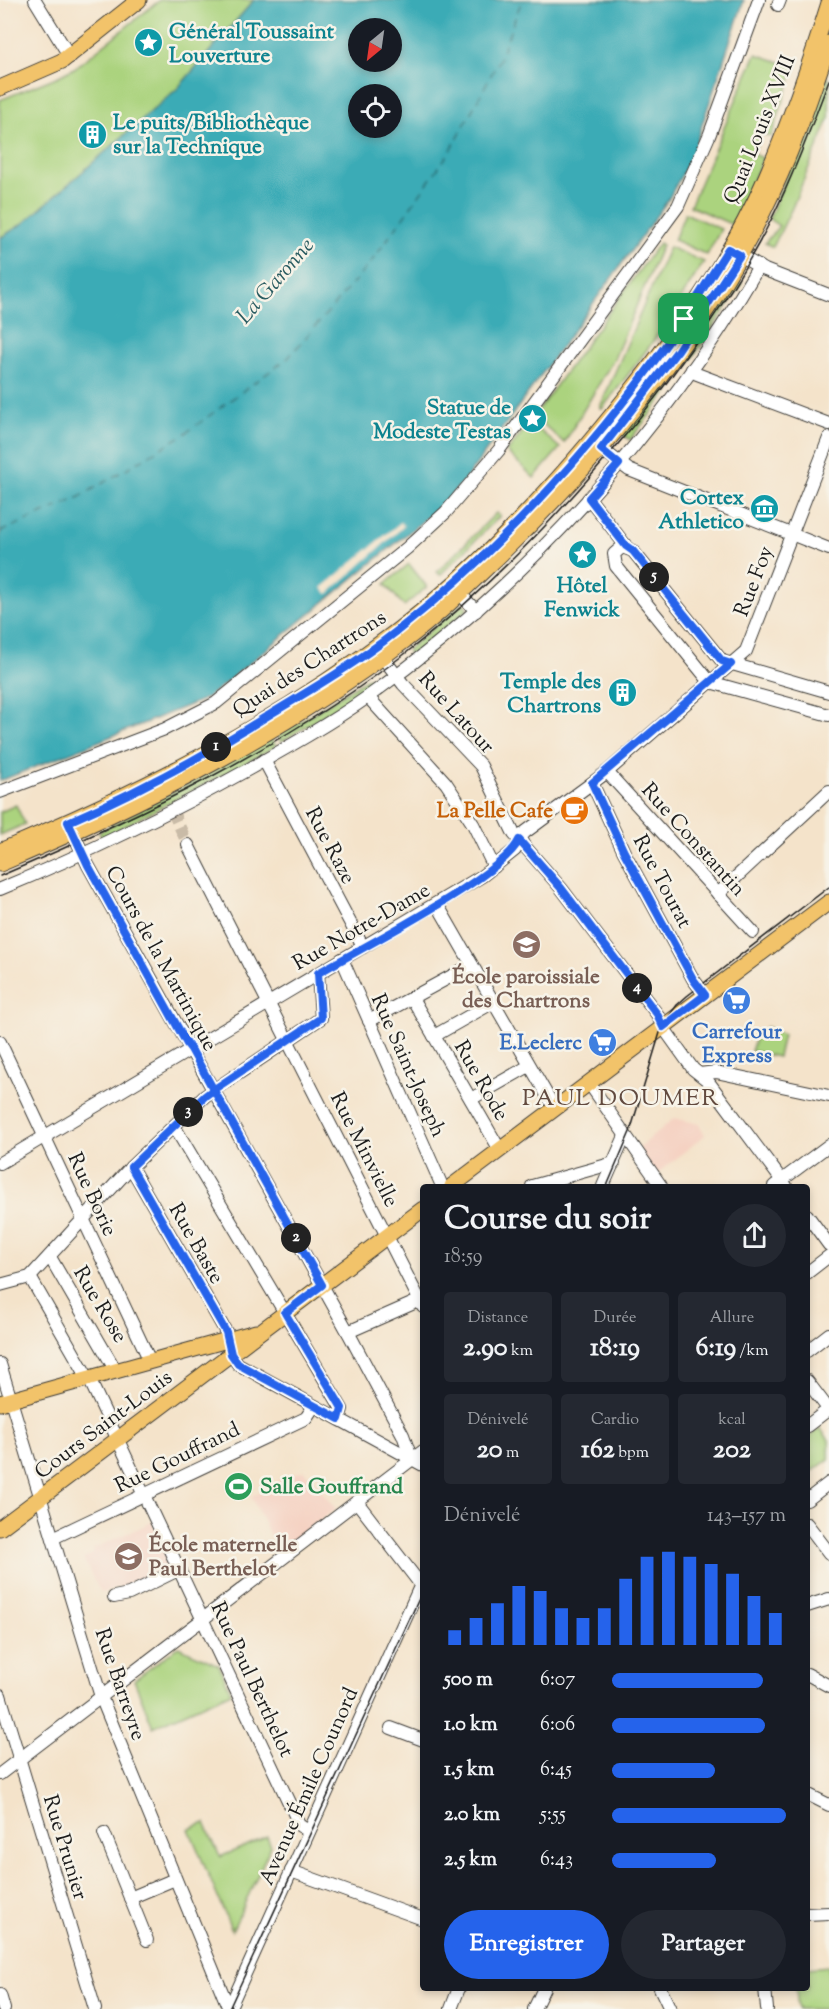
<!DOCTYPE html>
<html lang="fr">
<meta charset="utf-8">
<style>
:root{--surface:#171b24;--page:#242831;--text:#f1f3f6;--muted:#9ea1a6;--accent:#2563eb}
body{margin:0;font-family:"Sorts Mill Goudy",serif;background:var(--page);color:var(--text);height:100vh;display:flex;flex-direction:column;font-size:22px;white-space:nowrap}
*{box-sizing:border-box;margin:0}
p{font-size:20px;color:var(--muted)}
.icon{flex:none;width:33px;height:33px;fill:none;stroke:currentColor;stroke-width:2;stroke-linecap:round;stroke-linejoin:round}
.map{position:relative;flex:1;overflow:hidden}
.panel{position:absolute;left:420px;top:1184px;width:390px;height:807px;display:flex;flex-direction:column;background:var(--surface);border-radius:6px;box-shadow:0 3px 9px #0003}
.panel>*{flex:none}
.needle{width:39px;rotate:209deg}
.buttons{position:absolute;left:348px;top:18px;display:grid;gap:12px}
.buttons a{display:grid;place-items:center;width:54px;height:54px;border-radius:50%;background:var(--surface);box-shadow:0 3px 9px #0003;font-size:30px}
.pin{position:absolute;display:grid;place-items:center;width:51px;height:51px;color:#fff;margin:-26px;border-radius:12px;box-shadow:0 3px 9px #0006}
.km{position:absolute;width:30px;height:30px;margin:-15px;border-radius:50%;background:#222;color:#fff;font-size:16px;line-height:30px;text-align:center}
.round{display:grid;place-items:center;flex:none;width:63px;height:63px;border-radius:32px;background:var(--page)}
.overview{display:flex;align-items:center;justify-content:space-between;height:102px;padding:0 24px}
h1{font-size:33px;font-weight:700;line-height:45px}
.metrics{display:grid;grid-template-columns:repeat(3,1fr);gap:9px;height:102px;padding:6px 24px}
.metrics div{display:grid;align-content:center;border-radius:6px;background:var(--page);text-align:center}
.metrics b{font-size:26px;font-weight:700}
.metrics small{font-size:16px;font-weight:400}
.metrics p{font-size:16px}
.chart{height:168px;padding:12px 24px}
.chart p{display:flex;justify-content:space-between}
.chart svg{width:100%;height:108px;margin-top:6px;stroke:var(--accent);stroke-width:6}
.cta{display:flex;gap:12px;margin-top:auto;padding:12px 24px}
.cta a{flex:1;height:69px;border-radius:36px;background:var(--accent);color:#fff;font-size:24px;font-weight:700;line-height:69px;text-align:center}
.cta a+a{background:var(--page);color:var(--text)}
ul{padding:0 24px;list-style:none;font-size:20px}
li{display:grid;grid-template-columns:96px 72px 1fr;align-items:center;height:45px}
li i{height:15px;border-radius:8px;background:var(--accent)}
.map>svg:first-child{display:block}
.built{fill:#f5d2c2}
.green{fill:#abd37e;stroke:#64784d;stroke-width:1.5}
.water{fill:#3aabb6;stroke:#2b6469;stroke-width:1.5;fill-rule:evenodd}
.pier{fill:#f4e3ca}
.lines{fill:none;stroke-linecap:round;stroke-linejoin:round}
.ferry{stroke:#2a5c61;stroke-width:1.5;stroke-dasharray:8 6;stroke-linecap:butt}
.minor-tunnel{stroke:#c9bba7;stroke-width:12;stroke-dasharray:12 6;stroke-linecap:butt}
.minor-casing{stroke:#3c3a36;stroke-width:14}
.major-casing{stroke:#3c3a36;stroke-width:17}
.minor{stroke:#fff;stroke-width:12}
.major{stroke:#f2c36a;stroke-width:15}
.tram{stroke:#1c1c1c;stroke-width:1.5}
.route-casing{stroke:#fff;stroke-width:12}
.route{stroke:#2563eb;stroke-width:8}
.labels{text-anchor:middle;stroke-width:5;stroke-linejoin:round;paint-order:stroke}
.culture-label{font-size:21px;font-weight:bold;fill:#0d838f;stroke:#f7f3e8;text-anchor:end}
.street-label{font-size:21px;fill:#1c1c1c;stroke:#f7f3e8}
.food-label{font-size:21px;font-weight:bold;fill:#c56008;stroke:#f7f3e8;text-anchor:end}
.education-label{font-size:21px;font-weight:bold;fill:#785e54;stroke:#f7f3e8}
.shop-label{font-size:21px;font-weight:bold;fill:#366cbe;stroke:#f7f3e8}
.leisure-label{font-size:21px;font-weight:bold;fill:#27864d;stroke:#f7f3e8;text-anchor:start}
.water-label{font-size:22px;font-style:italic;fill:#2a5c61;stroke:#f7f3e8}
.quarter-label{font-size:24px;letter-spacing:1.5px;fill:#624a3f;stroke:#f7f3e8}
</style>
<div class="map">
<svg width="829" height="2009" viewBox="0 0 829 2009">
<rect width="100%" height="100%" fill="#f7f3e8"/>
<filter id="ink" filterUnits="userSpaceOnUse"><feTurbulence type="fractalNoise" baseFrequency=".0167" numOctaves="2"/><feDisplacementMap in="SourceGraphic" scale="12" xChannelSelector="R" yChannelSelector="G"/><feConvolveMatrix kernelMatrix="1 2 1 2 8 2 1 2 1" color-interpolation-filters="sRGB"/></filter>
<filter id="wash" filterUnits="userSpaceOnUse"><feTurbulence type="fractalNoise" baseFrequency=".008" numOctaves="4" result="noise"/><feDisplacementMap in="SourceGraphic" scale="24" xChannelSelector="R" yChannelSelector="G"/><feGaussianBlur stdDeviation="1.35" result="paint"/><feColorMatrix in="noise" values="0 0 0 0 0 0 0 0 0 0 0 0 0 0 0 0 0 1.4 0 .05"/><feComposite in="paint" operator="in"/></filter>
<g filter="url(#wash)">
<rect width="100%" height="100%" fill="#f4e3ca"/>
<g class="built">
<path d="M674 1118 699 1124 705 1135 657 1174 638 1149Z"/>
<path d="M304 1470 336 1509 278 1552 251 1496 262 1492 261 1488Z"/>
<path d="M152 1522 175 1570 123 1591 120 1586 101 1593 83 1559 94 1553 93 1549Z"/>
</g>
<g class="green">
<path d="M160 0H254L178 88 24 223 0 238V100L59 76 76 67Z"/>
<path d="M756 54 795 67 771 137 761 133 753 154 763 158 733 225 690 206Z"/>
<path d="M826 78H829V119L792 208 773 247 765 243 779 226 769 219Z"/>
<path d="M685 213 721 229 707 255 674 240Z"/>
<path d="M659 243 662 245 614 359 564 443 534 416Z"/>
<path d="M669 247 704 262 652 343 602 409 600 407Z"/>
<path d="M735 279 742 284 686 368 630 440 623 435Z"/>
<path d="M530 422 560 448 534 478 507 452Z"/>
<path d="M496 513 500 516 440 575 437 572Z"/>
<path d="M409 564 427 587 404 606 385 584Z"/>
<path d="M463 603 468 609 411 656 407 650Z"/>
<path d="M369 677 374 684 281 742 278 736Z"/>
<path d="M272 739 276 746 260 755 102 838 99 832Z"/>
<path d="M16 805 25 824 0 835V812Z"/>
<path d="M766 1027 783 1035 778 1057 751 1051 755 1039Z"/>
<path d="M820 1428 829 1440V1459L813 1471 807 1463V1438Z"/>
<path d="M178 1647 219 1665 231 1692 153 1727 134 1680Z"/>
<path d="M205 1823 220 1857 267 1837 271 1846 232 1931 189 1829Z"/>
<path d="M829 1966V2009H798L796 1988H807V1968Z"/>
</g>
<path class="water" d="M254 0H744L691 158 668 200 465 480 440 507 207 698 0 781V238L24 223 178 88ZM358 28H392V62H358ZM358 94H392V128H358Z"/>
<path class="pier" d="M401 522 404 526 328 594 322 588Z"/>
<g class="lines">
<path class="ferry" d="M0 532 78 498 183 435 288 358 372 261 451 150 499 60 522 0"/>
</g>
</g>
<g filter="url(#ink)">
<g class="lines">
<path class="minor-tunnel" d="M172 810 188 845"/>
<defs>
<g id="minor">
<path d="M35 0 70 57"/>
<path d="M778 5 780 0"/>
<path d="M732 251 765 270 829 295"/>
<path d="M692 369 697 374 829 424"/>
<path d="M594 443 629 470 829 549"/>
<path d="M589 498 626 546"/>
<path d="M455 588 476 611"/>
<path d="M378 651 403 684 481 766 514 834 561 888 657 1014 663 1027 693 1069 707 1080 786 1186"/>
<path d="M829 692 722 661 633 551 622 547 614 554 616 566 710 682 829 715"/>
<path d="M368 697 446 783 473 824 494 867"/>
<path d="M264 760 363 947"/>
<path d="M607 772 753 932"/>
<path d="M592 783 624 852 693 979 705 995"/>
<path d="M0 792 165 729 216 703 407 548 446 512 499 450 678 206 709 136 759 0"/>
<path d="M70 826 88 865 348 1332 403 1435 412 1460"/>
<path d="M188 845 423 1307"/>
<path d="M0 889C85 854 168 814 249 769 290 746 331 723 369 696 526 583 662 433 759 266"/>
<path d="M718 894 829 791"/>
<path d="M437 904 555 1109"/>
<path d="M342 959 442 1186"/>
<path d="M412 998 500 1150"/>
<path d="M369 1021 472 965"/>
<path d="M434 1036 492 1003"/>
<path d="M0 1042 150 1361"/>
<path d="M700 1074 716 1072 829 1096"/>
<path d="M589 1083 661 1186"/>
<path d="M471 1099 529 1066"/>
<path d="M174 1126 342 1409 339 1419"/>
<path d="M0 1163 482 876 515 850 524 833 607 772 746 651 829 438"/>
<path d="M131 1167 226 1332 231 1354 238 1364 423 1465"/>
<path d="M532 1186 614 1163"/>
<path d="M603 1186 625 1136"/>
<path d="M774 1186 829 1145"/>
<path d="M807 1215 829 1245"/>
<path d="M50 1257 116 1371"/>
<path d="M807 1273 829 1256"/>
<path d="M30 1277 92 1385 300 1826 309 1831"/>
<path d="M0 1285 30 1277 131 1167 205 1096 321 1018 318 973"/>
<path d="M348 1332 423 1299"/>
<path d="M807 1351 829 1334"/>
<path d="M0 1364 101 1697 229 2009"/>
<path d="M807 1381 829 1410"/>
<path d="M807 1426 829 1409"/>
<path d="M807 1500 829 1483"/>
<path d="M357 1502 421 1585"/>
<path d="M807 1524 829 1553"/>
<path d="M53 1538 306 1418 314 1406"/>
<path d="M114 1597 129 1594 180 1569"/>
<path d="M807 1606 829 1599"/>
<path d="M807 1674 829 1686"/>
<path d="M0 1695 95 2009"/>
<path d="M391 1728 423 1740"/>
<path d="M0 1774 423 1451"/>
<path d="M807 1794 829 1805"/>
<path d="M104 1833 147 1940"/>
<path d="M291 1871 423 1919"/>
<path d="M130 1898 175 1879"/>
<path d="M807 1914 829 1913"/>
<path d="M660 1988 670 2009"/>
<path d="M765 1988 767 2009"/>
<path d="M0 1995 4 2009"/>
<path d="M229 2009 423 1580"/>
<path d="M451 2009 459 1988"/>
<path d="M534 2009 544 1988"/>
</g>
<g id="major">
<path d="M0 88 62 61 139 0"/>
<path d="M0 851C138 793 275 724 394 633 481 567 564 476 631 391 683 326 733 253 766 177 790 121 811 61 829 3"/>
<path d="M0 864C141 805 280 735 403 642 439 615 470 584 502 553 603 454 700 340 763 212 790 158 810 100 829 43"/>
<path d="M452 1186 829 902"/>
<path d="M0 1403 256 1332"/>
<path d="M0 1528 423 1209"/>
</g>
</defs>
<use href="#minor" class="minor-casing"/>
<use href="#major" class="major-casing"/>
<use href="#minor" class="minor"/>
<use href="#major" class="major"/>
<g class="tram">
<path d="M0 876C141 816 284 747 406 653 492 586 569 505 637 421 687 358 736 290 772 218 794 174 811 127 829 80"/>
<path d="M607 1186 630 1132 662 1026 677 1005 687 996 829 887"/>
<path d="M229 2009 423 1590"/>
</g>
</g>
</g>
<g class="lines" filter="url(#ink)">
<defs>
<path id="route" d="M684 319C605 435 507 544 397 631 355 664 309 691 264 718 202 757 135 793 68 822L88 865 187 1044 191 1049 322 1285 285 1313 342 1408 339 1419 238 1364 231 1354 226 1332 131 1167 205 1096 213 1090 321 1018 318 973C358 950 504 875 519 840L561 888 657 1014 663 1027 705 995 693 979 624 852 592 783 731 664 722 661 633 551 626 546 589 498 619 464 601 449 678 350 740 255 728 249 684 319"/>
</defs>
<use href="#route" class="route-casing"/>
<use href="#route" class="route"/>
</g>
<defs>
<symbol id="sight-disc" viewBox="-11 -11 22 22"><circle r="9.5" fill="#0f9aa8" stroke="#f7f3e8"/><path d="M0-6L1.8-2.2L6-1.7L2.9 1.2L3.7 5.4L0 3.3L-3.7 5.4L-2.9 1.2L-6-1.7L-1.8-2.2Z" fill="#fff"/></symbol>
<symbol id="building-disc" viewBox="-11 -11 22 22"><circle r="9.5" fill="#0f9aa8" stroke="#f7f3e8"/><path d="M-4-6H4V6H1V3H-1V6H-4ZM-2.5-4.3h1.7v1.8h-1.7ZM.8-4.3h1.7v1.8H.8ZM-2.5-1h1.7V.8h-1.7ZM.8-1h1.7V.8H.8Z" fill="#fff"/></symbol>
<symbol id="museum-disc" viewBox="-11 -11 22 22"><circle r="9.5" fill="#0f9aa8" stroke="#f7f3e8"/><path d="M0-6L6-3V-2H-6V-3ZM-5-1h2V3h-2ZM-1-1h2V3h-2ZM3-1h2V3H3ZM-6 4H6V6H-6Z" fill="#fff"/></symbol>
<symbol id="cafe-disc" viewBox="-11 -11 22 22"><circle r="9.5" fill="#e8710a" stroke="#f7f3e8"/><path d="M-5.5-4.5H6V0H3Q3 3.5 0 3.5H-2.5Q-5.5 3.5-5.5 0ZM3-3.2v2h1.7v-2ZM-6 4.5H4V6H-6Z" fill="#fff"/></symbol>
<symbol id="school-disc" viewBox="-11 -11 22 22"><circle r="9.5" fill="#8d6e63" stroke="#f7f3e8"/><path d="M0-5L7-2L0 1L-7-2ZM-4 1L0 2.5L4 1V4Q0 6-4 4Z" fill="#fff"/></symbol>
<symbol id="supermarket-disc" viewBox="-11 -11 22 22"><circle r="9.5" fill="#3f7fe0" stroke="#f7f3e8"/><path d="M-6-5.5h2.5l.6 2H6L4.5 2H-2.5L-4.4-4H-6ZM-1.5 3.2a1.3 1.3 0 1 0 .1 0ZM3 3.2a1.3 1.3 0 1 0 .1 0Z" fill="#fff"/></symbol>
<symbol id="stadium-disc" viewBox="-11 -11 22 22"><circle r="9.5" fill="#2e9e5b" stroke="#f7f3e8"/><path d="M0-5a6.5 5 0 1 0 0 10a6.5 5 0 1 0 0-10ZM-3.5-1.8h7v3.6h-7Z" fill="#fff"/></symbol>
</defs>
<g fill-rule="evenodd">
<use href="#sight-disc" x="132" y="26" width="33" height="33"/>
<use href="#building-disc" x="76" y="118" width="33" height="33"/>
<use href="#sight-disc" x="516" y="402" width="33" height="33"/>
<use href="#museum-disc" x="748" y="492" width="33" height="33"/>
<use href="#sight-disc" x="566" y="538" width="33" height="33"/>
<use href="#building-disc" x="606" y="676" width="33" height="33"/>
<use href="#cafe-disc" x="558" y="794" width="33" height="33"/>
<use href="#school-disc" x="510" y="928" width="33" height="33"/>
<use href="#supermarket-disc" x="720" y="984" width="33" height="33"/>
<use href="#supermarket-disc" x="586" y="1026" width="33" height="33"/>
<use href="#stadium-disc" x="222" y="1470" width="33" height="33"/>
<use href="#school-disc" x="112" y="1540" width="33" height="33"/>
</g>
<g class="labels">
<g class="culture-label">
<text x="169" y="38" text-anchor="start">Général Toussaint<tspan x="169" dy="24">Louverture</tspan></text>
<text x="113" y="129" text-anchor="start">Le puits/Bibliothèque<tspan x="113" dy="24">sur la Technique</tspan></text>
<text x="511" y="414">Statue de<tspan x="511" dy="24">Modeste Testas</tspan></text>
<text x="744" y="504">Cortex<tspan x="744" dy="24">Athletico</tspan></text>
<text x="582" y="592" text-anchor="middle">Hôtel<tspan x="582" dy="24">Fenwick</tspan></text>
<text x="601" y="688">Temple des<tspan x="601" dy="24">Chartrons</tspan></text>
</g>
<g class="street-label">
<text transform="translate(759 129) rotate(-68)" y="7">Quai Louis XVIII</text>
<text transform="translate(753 581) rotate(-69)" y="7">Rue Foy</text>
<text transform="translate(309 663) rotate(-33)" y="7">Quai des Chartrons</text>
<text transform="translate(457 712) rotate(48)" y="7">Rue Latour</text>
<text transform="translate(694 839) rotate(48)" y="7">Rue Constantin</text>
<text transform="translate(331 845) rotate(62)" y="7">Rue Raze</text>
<text transform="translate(663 881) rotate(62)" y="7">Rue Tourat</text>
<text transform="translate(361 926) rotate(-30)" y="7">Rue Notre-Dame</text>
<text transform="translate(162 958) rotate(61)" y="7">Cours de la Martinique</text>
<text transform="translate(409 1065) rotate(66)" y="7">Rue Saint-Joseph</text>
<text transform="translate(482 1080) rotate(60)" y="7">Rue Rode</text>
<text transform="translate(365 1149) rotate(63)" y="7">Rue Minvielle</text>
<text transform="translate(93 1194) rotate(65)" y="7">Rue Borie</text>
<text transform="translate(197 1243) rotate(60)" y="7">Rue Baste</text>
<text transform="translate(101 1304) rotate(59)" y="7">Rue Rose</text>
<text transform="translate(103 1424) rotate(-37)" y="7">Cours Saint-Louis</text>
<text transform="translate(177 1457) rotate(-26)" y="7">Rue Gouffrand</text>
<text transform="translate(253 1679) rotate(65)" y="7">Rue Paul Berthelot</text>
<text transform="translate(121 1684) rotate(71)" y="7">Rue Barreyre</text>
<text transform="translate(308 1786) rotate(-66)" y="7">Avenue Émile Counord</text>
<text transform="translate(66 1847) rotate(73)" y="7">Rue Prunier</text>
</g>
<g class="food-label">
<text x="553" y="817">La Pelle Cafe</text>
</g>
<g class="education-label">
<text x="526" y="983">École paroissiale<tspan x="526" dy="24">des Chartrons</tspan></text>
<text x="149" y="1551" text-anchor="start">École maternelle<tspan x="149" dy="24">Paul Berthelot</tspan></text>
</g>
<g class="shop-label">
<text x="737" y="1038">Carrefour<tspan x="737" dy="24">Express</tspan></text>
<text x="582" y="1049" text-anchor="end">E.Leclerc</text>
</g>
<g class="leisure-label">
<text x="260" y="1493">Salle Gouffrand</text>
</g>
<g class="water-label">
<text transform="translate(274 280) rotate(-49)" y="8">La Garonne</text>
</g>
<g class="quarter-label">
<text x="621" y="1105">PAUL DOUMER</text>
</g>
</g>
</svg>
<div class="buttons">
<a><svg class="needle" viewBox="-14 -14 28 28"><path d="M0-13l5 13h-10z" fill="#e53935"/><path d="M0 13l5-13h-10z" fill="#9ea1a6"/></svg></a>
<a><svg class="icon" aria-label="locate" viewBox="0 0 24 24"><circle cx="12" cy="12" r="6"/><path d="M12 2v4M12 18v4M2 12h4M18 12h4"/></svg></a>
</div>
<div class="pin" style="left:684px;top:319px;background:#1e9e55"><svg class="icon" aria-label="arrive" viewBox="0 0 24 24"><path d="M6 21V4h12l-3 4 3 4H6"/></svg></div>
<b class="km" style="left:216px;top:747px">1</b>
<b class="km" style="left:296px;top:1238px">2</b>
<b class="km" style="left:188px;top:1112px">3</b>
<b class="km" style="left:637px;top:988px">4</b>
<b class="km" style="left:654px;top:577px">5</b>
<section class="panel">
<div class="overview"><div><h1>Course du soir</h1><p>18:59</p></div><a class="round"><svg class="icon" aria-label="share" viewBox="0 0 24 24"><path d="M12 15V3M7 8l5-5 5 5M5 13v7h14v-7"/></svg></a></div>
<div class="metrics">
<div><p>Distance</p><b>2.90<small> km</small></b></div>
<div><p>Durée</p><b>18:19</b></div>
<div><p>Allure</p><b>6:19<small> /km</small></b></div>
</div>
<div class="metrics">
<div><p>Dénivelé</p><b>20<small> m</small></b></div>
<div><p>Cardio</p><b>162<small> bpm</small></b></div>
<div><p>kcal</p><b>202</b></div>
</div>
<div class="chart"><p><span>Dénivelé</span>143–157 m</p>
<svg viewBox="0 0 160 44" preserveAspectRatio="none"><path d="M5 44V38M15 44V33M25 44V27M35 44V20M45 44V22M55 44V29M65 44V33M75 44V29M85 44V17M95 44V8M105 44V6M115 44V8M125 44V11M135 44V15M145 44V24M155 44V31"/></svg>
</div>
<ul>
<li><b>500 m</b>6:07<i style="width:87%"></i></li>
<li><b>1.0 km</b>6:06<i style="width:88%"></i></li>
<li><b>1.5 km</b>6:45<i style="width:59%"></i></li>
<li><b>2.0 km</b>5:55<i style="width:100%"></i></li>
<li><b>2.5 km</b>6:43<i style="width:60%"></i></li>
</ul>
<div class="cta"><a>Enregistrer</a><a>Partager</a></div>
</section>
</div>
